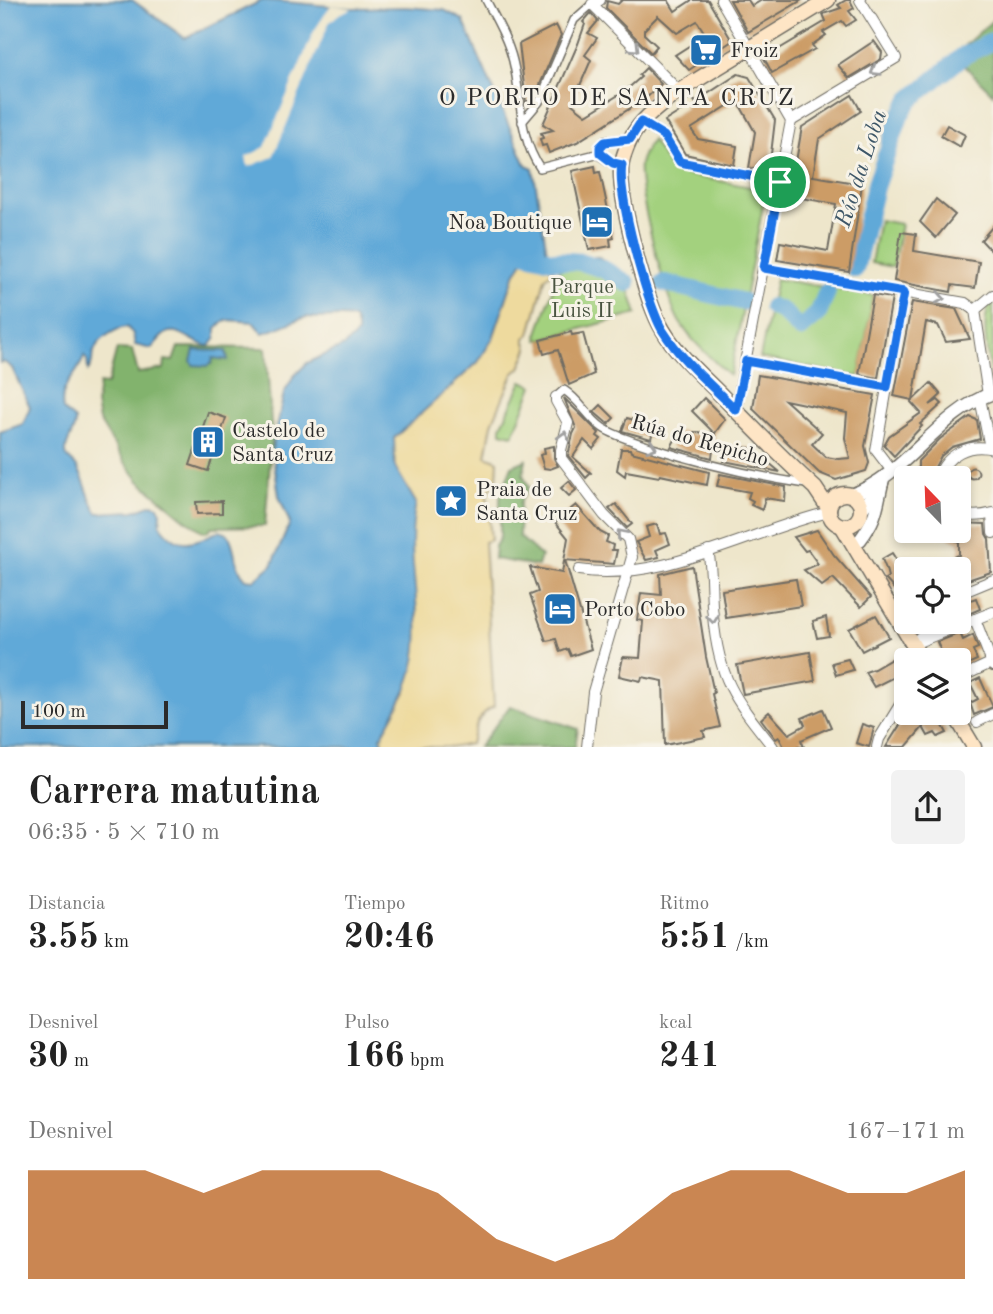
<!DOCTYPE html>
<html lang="es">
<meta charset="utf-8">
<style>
:root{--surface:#fff;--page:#f2f2f2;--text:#222;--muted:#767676;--accent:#b45309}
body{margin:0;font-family:"Old Standard TT",serif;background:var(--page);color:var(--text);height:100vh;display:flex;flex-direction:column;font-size:26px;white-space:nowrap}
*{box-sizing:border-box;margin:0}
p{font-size:23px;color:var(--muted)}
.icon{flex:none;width:38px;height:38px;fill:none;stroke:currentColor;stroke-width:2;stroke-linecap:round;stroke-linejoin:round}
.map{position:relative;height:747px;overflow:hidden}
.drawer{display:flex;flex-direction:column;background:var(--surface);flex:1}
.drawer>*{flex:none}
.needle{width:46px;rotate:337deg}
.tools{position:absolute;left:894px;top:466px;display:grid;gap:14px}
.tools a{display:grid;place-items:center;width:77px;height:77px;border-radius:7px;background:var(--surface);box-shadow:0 4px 10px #0003;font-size:35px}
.scale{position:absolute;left:21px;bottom:18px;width:147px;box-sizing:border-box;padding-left:7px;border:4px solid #2b2b2b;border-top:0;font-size:19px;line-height:24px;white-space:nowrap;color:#2b2b2b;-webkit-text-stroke:5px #f7f3e8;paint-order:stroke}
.pin{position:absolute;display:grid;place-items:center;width:60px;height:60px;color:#fff;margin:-30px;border:4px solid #fff;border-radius:50%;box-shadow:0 2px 7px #0007}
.round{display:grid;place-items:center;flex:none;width:74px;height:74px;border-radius:7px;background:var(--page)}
.headline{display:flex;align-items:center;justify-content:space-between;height:119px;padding:0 28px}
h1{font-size:38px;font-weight:600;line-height:52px}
.figures{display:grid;grid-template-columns:repeat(3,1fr);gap:10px;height:119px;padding:7px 28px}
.figures div{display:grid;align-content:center}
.figures b{font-size:35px;font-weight:600}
.figures small{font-size:19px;font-weight:400}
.figures p{font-size:19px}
.chart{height:196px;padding:14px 28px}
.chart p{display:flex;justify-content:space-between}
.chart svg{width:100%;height:126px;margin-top:7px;fill:var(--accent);opacity:.7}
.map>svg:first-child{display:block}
.green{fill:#a3d17e;stroke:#677e54;stroke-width:2}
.forest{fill:#82b36d;stroke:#566f4c;stroke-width:2}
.sand{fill:#eeda9e;stroke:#8c8264;stroke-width:2}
.water{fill:#61a9d8;stroke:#466a82;stroke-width:2;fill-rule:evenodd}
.pier{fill:#eee6cb}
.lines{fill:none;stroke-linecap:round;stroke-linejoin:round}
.river{stroke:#61a9d8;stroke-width:18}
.building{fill:#cc9c66;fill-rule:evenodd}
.pedestrian-casing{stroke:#6f6c63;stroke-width:10}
.minor-casing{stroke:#6f6c63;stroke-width:12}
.tertiary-casing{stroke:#6f6c63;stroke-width:15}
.secondary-casing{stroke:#6f6c63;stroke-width:17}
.pedestrian{stroke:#fff;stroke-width:7}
.minor{stroke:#fff;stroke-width:10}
.tertiary{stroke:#fff;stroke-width:12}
.secondary{stroke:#fee5c5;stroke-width:14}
.oneway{stroke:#a0a0a0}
.route-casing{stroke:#fff;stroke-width:14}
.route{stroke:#1a73e8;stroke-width:9}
.labels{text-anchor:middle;stroke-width:6;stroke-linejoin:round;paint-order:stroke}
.poi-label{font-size:21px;fill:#2b2b2b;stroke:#f7f3e8;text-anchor:start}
.park-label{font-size:21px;fill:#495440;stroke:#f7f3e8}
.street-label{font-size:21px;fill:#2b2b2b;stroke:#f7f3e8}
.water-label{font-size:23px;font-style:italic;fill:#3e5768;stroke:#f7f3e8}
.quarter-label{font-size:24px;letter-spacing:2px;fill:#2b2b2b;stroke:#f7f3e8}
</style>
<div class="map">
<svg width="993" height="747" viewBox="0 0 993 747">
<rect width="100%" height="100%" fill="#f7f3e8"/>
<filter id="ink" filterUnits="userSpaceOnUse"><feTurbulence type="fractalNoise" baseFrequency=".0143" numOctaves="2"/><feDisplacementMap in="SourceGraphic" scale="14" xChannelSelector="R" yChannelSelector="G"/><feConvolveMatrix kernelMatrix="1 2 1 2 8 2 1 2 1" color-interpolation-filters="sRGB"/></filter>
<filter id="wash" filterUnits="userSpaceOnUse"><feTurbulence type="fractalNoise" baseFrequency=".00686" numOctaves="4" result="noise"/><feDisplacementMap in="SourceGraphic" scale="28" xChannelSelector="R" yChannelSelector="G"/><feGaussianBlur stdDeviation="1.57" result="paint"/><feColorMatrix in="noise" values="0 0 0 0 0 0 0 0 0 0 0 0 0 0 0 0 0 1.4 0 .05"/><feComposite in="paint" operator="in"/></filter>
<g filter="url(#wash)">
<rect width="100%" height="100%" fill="#eee6cb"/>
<g class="green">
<path d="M652 140 673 172 766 190 730 376C712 359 692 342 679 321 665 296 637 191 640 164 642 155 647 147 652 140Z"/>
<path d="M879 220 901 224 893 267 871 263Z"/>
<path d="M573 264 627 283 637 314 538 340 537 336 560 269Z"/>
<path d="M776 279 873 295 859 377 760 358Z"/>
<path d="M993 297V383H992C989 358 978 320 993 297Z"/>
<path d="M522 381 533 386 513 435 501 432V427Z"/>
</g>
<g class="forest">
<path d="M993 20V94L954 55Z"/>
<path d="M178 347 266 348 272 436 265 526 211 527 209 531 204 532 186 520 139 481 124 461 99 421 96 404 99 384 107 385 117 349 132 350 138 373 164 369 165 360 173 361Z"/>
<path d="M526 460 523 475 529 487 520 502 519 536 541 556 538 566 494 559 495 546 500 538V497L512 466Z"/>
<path d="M510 706 578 729 575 747H479Z"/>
</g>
<path class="sand" d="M526 255 552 263 553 272 549 274 545 279 530 334 525 338 528 349 520 368 513 374 492 424 486 456 498 461 497 479 487 494 491 540 484 542 494 706C479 714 474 728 471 744L455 747H384L381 737 406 692 411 524 416 503 395 467 394 438 478 362 493 338 514 276Z"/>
<g class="water">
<path d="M0 0H132L185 38 263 0 352 8 406 7 444 10 463 20 526 165 533 168 548 258 527 254 514 276 493 338 478 362 394 438 395 467 416 503C405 551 421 600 417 648 414 681 397 709 381 737L384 747H0V432L23 424 30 407 12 368 4 362 0 363ZM307 317C322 320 342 314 354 319L357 327V334L344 346 307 363 294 376 284 393 272 448 279 496 290 523 272 565 254 580 246 579C233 566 237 549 228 534L220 531C195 541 180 553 160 524L161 513 158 506 153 504 134 511 98 513C87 499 86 478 76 466 72 461 67 460 66 453 65 440 76 433 75 420L63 410C58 383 78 378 84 356L87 360 88 371C94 363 91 357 95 349 100 338 116 328 127 327L133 334 135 345 151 349C156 344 161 335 167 333 180 327 196 346 210 346L216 338V328L227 320 253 322 262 333C278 330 291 321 307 317Z"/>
<path d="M575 257H600L625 277 627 283 573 264Z"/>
<path d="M194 350 226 351 228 360 213 358 212 363 207 366 193 365 191 361Z"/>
</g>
<path class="pier" d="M331 5 352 8 338 15 329 23 273 157 248 167 246 157 265 147 314 31Z"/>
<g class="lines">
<g class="river">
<path d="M527 254 551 260 581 262 603 269 627 283"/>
<path d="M855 269 875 187 900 116 910 100 963 56 993 41"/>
<path d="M664 283 744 302"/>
<path d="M772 307 782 311 800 329 818 314 827 292"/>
</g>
</g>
<g id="blocks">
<g class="building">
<path d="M622 0H668L675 11 692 0H708L732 41 689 70 675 55 706 35 697 21 677 33 658 16 644 30V34L657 46 651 53 606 8 607 1 618 4Z"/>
<path d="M730 0H748L752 6 762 0H802L748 32Z"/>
<path d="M846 0H850L854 8 849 11 856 20 846 26 842 21 823 32 826 35 812 45 815 49 772 73 764 58 826 21 823 14 841 8 838 5Z"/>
<path d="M591 13 598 21 588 33 597 38 585 55 591 60 572 104 586 115 625 91 641 77 639 75 646 68 661 84 641 103 640 102 577 142 549 153 546 145 542 146 540 139 543 138 541 133 553 130 543 124 578 44 585 24 583 22Z"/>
<path d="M556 25 561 35 534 99 526 102 519 44Z"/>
<path d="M874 41 882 52 881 59 849 78 838 65Z"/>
<path d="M738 74 749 77 775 120 769 171 749 168 755 132 737 100 691 129 698 139 737 146 734 165 685 154 665 121 686 108 683 102 692 97 695 102Z"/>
<path d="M852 95 861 111 819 139 813 176 862 184 849 272 777 260 780 242 828 251 836 204 790 196 802 127Z"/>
<path d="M947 125 965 135 960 147 941 136Z"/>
<path d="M595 166 596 173 600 172 614 238 610 239 611 246 589 250 572 171Z"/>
<path d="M936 199 955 215 936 238 920 222Z"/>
<path d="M993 226V253L981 240Z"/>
<path d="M901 232 916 234 914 251 979 262 975 288 952 285 951 292 894 281Z"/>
<path d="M873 295 892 298 878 378 859 374Z"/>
<path d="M912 302 956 309 970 339 946 342 938 325 926 322 913 400 931 383 941 395 930 405 938 400 942 404 920 424 922 426 894 456 884 445 889 436 921 413 911 402 912 400 894 396Z"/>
<path d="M571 332 572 335 583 333 594 374 569 385 558 350 544 354 540 340Z"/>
<path d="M758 375 875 395 865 446 869 463 866 471 836 480 819 473 753 409ZM785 400 847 413 845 438 850 458 838 459 826 457 812 444 822 433Z"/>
<path d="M564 398 599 433 597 436 601 439 593 449 584 440 573 457 591 473 586 478 568 456 573 434 576 428Z"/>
<path d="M704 398 725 419 715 433 712 458 671 447 680 431 694 436V432L714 433 692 411Z"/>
<path d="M601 405 614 418 608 424 594 412Z"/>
<path d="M208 412 226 418 208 471 190 465Z"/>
<path d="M970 417 977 420 980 439 952 447 941 456 929 478H918V461L940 439Z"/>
<path d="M627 418 654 426 651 439 622 431Z"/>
<path d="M554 446V458L558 466 550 469 544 468 540 455 545 453 544 448Z"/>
<path d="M728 446 751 448 780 472 724 461Z"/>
<path d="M621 449H630L631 452 709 472 707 485 660 475 659 477 626 471 625 476 617 470Z"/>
<circle cx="973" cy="473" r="5.5"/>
<path d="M720 474 786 487 785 501 765 498 762 510 751 505 753 501 748 498 750 492 717 486Z"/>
<path d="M569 481 576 490 569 496 561 488Z"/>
<path d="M906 483V533L901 534 897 489 901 484Z"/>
<path d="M222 501V513L197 514 196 502Z"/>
<path d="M616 504 632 524 627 528 609 509Z"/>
<path d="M576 505 600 532 608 536 606 542 613 545 612 550H617L614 564 565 560 591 649 571 656 568 649 560 652 556 639 546 641 530 595 538 592 530 567 562 573 568 538 555 522Z"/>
<path d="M959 523 985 524 986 534 989 539 991 572 959 583V569H923L922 567 959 555V542L934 530H959Z"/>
<path d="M657 524 660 534 666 533 670 544 656 550 659 557 646 560 636 542 649 537 646 527Z"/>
<path d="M817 530 834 555 871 597 861 607 833 578 822 586 804 570 818 564 808 550 805 551 794 537Z"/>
<path d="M892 553 904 572 906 571V605L898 585 894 589 885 579 888 577 886 569 882 559Z"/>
<path d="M692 566 706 657 714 693 712 694 720 727 703 731 705 737 665 745 663 681 642 677 641 681 619 676 623 657 640 658 643 621 637 620 641 593 661 595 660 574Z"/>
<path d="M796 579 801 606 726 618 722 590Z"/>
<path d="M976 598 980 609 959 618V604Z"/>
<path d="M876 615 889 637 862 651 849 629Z"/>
<path d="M826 617 829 636 817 638 813 621Z"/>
<path d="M960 633 963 640 973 635 978 648 973 650 977 660 959 668V660H949L946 655 943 656 937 642Z"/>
<path d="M810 652 815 681 743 694 737 665Z"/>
<path d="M900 654 906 671 874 687 865 672 874 669Z"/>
<path d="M848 659 853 670 836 675 832 663Z"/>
<path d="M980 678 993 707 974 715 970 703 978 699 970 683Z"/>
<path d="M823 709 831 727 801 740 804 747H784L779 737 776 739 761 719 769 712 789 734 805 725 802 718Z"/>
<path d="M913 712H935L947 733 938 737 935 733 928 736 923 727 906 747H886L900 725Z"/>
<path d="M862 724 874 728 869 747 856 743Z"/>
</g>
</g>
</g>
<g filter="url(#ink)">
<use href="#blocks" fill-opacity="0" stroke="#6f6c63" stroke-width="2"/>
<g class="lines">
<defs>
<g id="pedestrian">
<path d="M486 0C496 19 508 40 513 61 522 97 518 136 540 168L600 153"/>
<path d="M522 122 539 102 574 20 592 4"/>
<path d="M556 397 564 390C580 400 588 418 603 428 617 437 637 442 653 448 703 464 754 476 806 484"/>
</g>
<g id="minor">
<path d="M600 0 592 4 679 91"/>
<path d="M721 0 791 121 736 410"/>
<path d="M791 121 896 58 860 0"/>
<path d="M641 122 664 136 680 161 780 182"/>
<path d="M622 165 613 163 602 156 600 147 605 142 630 139"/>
<path d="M764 268 965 303 975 310"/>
<path d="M975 310 988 395"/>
<path d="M975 310 993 295"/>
<path d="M746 361 887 387"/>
<path d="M556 397V401L568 423 561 450V458L604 515 628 539 632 557 593 692 587 747"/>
<path d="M980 398 990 448"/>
<path d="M892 471 876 450 904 292"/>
<path d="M938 478C946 454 969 443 993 449"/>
<path d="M959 512C970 518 982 516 993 513"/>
<path d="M992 514 993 533"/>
<path d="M708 551C713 572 710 595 713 616 719 680 734 698 773 747"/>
<path d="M579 570C661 583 750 531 829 512"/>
<path d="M959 594 993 580"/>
<path d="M975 619 993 666"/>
<path d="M913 644 993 612"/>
<path d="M913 644 924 633 928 621"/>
<path d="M959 678 993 662"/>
<path d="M977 722 993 714"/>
<path d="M877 747 879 739 906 695"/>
</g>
<g id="tertiary">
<path d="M851 495C907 475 937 413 993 393"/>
<path d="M862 509 882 483"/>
<path d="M860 540C878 516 876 507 883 479"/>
</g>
<g id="secondary">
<path d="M828 0 679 91C661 105 640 119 630 140 626 148 621 162 621 170 620 202 646 303 663 330 677 354 700 374 720 394 751 426 782 458 815 488L829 509"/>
<circle cx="845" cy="510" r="16"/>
<path d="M842 526 922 660"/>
<path d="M953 712 974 747"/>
</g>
</defs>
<use href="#pedestrian" class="pedestrian-casing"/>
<use href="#minor" class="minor-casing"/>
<use href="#tertiary" class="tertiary-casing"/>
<use href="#secondary" class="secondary-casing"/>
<use href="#pedestrian" class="pedestrian"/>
<use href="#minor" class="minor"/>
<use href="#tertiary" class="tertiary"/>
<use href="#secondary" class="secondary"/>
</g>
<defs><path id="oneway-chevron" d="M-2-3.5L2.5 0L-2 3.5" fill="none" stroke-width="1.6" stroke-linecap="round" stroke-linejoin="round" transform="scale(1.75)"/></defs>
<g class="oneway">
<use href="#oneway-chevron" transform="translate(635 48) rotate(45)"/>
<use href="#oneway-chevron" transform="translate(875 71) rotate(148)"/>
<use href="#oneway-chevron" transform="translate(940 298) rotate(10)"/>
<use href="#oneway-chevron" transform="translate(564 436) rotate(-75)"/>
<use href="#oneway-chevron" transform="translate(652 447) rotate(18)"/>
<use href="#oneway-chevron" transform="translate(621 534) rotate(-131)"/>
<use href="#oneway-chevron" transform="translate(713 619) rotate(84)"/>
</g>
</g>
<g class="lines" filter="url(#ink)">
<defs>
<path id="route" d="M641 122 664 136 680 162 780 182 764 268 904 292 887 387 746 361 736 410C711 385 682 361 663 331 648 308 616 191 622 165L613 163 600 153V147L605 142 630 139Z"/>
</defs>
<use href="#route" class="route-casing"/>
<use href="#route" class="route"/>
</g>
<defs>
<symbol id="supermarket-square" viewBox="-11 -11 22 22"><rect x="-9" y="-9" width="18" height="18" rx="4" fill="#1f6fb2" stroke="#f7f3e8"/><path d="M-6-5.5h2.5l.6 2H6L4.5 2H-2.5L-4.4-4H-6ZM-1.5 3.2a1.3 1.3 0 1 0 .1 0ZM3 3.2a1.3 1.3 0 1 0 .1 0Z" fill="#fff"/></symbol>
<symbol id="hotel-square" viewBox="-11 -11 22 22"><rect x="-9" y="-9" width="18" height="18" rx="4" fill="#1f6fb2" stroke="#f7f3e8"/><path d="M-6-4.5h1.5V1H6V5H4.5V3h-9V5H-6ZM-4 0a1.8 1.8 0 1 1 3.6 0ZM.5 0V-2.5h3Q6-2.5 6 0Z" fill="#fff"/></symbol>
<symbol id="building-square" viewBox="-11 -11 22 22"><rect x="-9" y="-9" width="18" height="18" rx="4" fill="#1f6fb2" stroke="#f7f3e8"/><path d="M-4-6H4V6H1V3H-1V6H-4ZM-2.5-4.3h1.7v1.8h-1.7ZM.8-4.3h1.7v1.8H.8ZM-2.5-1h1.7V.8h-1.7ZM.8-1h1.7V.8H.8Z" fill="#fff"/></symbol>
<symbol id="sight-square" viewBox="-11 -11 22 22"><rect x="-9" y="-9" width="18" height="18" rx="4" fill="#1f6fb2" stroke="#f7f3e8"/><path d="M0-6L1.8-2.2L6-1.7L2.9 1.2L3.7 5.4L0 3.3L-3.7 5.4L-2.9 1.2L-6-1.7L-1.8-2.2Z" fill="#fff"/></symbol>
</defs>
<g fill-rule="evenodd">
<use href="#supermarket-square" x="687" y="31" width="38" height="38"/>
<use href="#hotel-square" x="578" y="203" width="38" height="38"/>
<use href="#building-square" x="189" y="423" width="38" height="38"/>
<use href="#sight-square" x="432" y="482" width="38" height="38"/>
<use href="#hotel-square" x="541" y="590" width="38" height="38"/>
</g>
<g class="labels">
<g class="poi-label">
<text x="730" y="57">Froiz</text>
<text x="572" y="229" text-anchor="end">Noa Boutique</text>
<text x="232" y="437">Castelo de<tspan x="232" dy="24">Santa Cruz</tspan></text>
<text x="476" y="496">Praia de<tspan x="476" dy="24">Santa Cruz</tspan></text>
<text x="584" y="616">Porto Cobo</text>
</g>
<g class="park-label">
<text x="582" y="293">Parque<tspan x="582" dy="24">Luis II</tspan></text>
</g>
<g class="street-label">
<text transform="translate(700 440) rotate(16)" y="7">Rúa do Repicho</text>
</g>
<g class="water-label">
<text transform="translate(860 168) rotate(-72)" y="8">Río da Loba</text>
</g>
<g class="quarter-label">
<text x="617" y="105">O PORTO DE SANTA CRUZ</text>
</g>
</g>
</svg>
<div class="tools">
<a><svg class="needle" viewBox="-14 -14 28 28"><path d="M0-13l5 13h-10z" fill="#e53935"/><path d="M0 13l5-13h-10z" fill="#767676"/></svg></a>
<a><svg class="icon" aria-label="locate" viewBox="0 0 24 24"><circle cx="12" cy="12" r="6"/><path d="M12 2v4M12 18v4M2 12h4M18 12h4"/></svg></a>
<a><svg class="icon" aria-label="layers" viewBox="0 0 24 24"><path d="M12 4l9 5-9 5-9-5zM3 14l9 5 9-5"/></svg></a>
</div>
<div class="scale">100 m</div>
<div class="pin" style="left:780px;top:182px;background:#1e9e55"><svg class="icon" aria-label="arrive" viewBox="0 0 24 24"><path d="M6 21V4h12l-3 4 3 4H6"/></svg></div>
</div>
<section class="drawer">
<div class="headline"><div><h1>Carrera matutina</h1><p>06:35 · 5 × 710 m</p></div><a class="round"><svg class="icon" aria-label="share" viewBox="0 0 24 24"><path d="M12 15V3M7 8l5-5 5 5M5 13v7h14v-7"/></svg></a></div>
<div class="figures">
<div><p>Distancia</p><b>3.55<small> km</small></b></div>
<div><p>Tiempo</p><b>20:46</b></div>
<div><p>Ritmo</p><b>5:51<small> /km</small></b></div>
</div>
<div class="figures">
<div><p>Desnivel</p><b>30<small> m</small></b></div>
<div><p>Pulso</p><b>166<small> bpm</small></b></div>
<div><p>kcal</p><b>241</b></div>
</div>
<div class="chart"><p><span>Desnivel</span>167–171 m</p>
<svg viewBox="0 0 160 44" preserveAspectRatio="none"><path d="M0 44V6L10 6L20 6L30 14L40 6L50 6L60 6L70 14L80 30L90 38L100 30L110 14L120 6L130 6L140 14L150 14L160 6V44z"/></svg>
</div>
</section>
